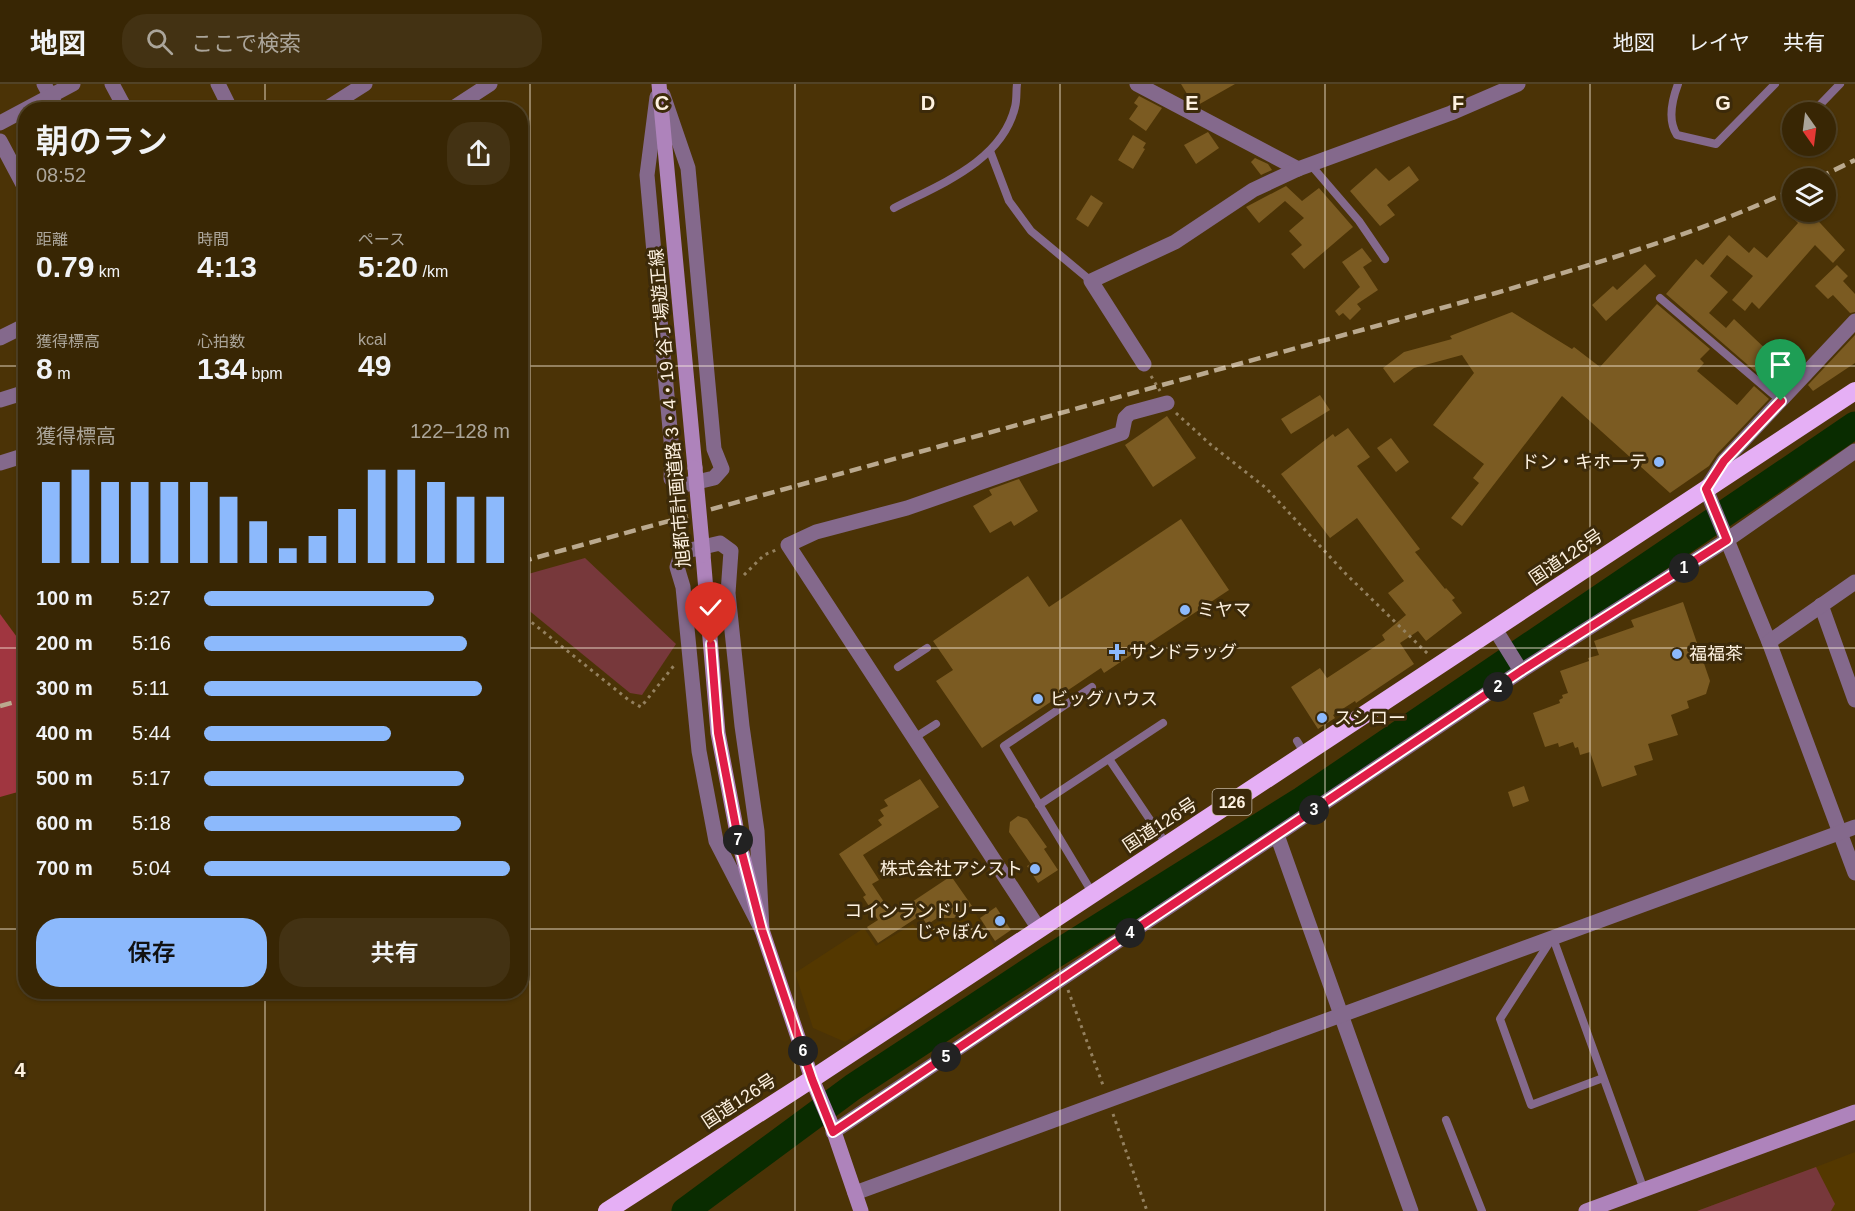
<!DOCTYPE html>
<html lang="ja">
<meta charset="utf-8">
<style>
:root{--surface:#382604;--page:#433213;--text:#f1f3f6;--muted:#aba59a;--line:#524326;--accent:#8cb9fc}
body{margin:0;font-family:Helvetica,"Noto Sans JP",sans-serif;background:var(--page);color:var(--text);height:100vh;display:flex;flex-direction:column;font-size:22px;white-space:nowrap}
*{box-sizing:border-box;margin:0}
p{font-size:20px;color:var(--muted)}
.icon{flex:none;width:33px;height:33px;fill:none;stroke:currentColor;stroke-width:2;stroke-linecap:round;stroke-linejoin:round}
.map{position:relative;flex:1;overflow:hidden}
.sheet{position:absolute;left:18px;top:18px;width:510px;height:897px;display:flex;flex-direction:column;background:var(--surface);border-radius:24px;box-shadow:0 2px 4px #0004,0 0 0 2px var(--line)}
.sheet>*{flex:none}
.needle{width:39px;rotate:166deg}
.tools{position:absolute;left:1782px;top:18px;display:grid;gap:12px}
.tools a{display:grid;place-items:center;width:54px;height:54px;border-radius:50%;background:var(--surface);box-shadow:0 2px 4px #0004,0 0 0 2px var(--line);font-size:30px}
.pin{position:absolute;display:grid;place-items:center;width:51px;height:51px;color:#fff;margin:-62px -26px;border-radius:50% 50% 50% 0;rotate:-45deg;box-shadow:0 0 6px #0007}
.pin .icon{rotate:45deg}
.km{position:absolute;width:30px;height:30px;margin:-15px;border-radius:50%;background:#222;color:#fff;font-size:16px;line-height:30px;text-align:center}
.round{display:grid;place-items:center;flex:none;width:63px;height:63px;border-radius:24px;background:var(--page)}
.head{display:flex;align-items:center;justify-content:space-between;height:102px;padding:0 18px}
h1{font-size:33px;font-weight:600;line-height:45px}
.figures{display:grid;grid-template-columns:repeat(3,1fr);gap:9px;height:102px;padding:6px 18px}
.figures div{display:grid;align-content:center}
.figures b{font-size:30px;font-weight:600}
.figures small{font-size:16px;font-weight:400}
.figures p{font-size:16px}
.chart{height:168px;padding:12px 18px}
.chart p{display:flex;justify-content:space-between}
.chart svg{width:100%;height:108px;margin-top:6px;stroke:var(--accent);stroke-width:6}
.primary-button{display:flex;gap:12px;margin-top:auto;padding:12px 18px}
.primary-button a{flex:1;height:69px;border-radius:24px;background:var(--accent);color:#111;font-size:24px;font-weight:600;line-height:69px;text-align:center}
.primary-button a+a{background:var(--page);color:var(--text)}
ul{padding:0 18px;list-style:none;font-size:20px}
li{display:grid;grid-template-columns:96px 72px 1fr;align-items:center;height:45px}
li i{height:15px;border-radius:8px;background:var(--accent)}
header{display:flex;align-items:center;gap:36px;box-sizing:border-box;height:84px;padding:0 30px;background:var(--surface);border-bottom:2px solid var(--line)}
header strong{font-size:28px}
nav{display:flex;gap:33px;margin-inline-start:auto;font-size:21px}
.search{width:420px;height:54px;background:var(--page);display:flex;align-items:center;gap:15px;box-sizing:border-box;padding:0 21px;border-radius:24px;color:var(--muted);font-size:22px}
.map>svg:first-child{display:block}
.built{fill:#543800}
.green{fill:#77383b}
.forest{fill:#a03640}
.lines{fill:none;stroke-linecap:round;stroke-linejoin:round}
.river{stroke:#092c00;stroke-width:27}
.building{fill:#7b5b22}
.path{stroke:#94815f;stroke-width:3;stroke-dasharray:3 4.5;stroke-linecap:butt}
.lane{stroke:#84698c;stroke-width:8}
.street{stroke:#84698c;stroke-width:15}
.secondary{stroke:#ae83bb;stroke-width:15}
.highway{stroke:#e5aff5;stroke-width:18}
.rail{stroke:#baa98e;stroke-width:4.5;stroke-dasharray:12 6;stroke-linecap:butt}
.secondary-bridge{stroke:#ae83bb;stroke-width:15}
.route-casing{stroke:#fff;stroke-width:12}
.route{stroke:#e11d48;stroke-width:8}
.grid{fill:none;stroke:#fdf1e0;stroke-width:1.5;stroke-opacity:0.55}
.poi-dot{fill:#8cb9fc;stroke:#3c2a0a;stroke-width:2}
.labels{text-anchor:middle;stroke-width:6;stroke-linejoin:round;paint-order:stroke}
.shield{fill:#3c2a0a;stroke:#c3b5a0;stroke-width:1.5}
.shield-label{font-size:16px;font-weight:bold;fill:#fdf1e0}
.street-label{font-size:18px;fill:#fdf1e0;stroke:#3c2a0a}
.poi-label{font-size:18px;fill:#fdf1e0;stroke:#3c2a0a;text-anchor:start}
.grid-label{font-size:20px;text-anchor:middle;font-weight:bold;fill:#fdf1e0;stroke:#3c2a0a;stroke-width:6;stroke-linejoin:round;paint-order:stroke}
</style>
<header>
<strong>地図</strong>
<div class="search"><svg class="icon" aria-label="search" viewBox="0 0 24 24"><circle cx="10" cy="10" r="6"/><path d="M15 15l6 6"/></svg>ここで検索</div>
<nav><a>地図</a><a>レイヤ</a><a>共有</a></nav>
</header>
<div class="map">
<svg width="1855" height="1127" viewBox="0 0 1855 1127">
<rect width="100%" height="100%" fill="#4b3306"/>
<g class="built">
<path d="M974 827 995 863 845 958 813 944 795 889 864 844 876 862 913 840 920 849 938 838 957 837Z"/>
<path d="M1855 1068V1127H1697L1816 1083Z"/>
</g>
<g class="green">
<path d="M585 474 676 560 642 611 630 609 521 520V492Z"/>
<path d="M1816 1083 1835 1120 1831 1127H1697Z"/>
</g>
<path class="forest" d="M0 530 25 564V706L0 713Z"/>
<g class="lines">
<path class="river" d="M685 1127 853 1003 1051 873 1302 716 1855 341"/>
</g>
<g class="building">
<path d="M1181 0H1235L1198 21 1192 18Z"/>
<path d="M1139 12 1162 24 1146 47 1129 35 1138 22 1134 19Z"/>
<path d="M1208 48 1219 64 1196 80 1184 61Z"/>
<path d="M1133 51 1146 59 1143 64 1145 65 1133 85 1118 76Z"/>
<path d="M1255 74 1268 80 1272 86 1261 91 1251 78Z"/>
<path d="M1409 82 1419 96 1387 121 1395 131 1380 142 1350 107 1376 84 1389 97Z"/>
<path d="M1286 102 1302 117 1319 104 1353 143 1304 185 1291 170 1302 161 1289 147 1304 134 1285 117 1259 139 1246 123Z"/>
<path d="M1091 111 1103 119 1088 143 1076 135Z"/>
<path d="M1803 128H1810L1845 166 1833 179 1815 161 1759 225 1752 218 1745 227 1732 216 1753 192 1727 171 1710 192 1728 208 1709 229 1726 244 1734 235 1771 270 1756 288 1666 210 1696 175 1703 181 1729 151 1749 169 1754 163 1767 174 1798 139 1794 135Z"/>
<path d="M1362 164 1372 177 1363 183 1378 206 1357 220 1361 225 1350 236 1343 229 1339 232 1335 227 1360 203 1342 178Z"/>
<path d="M1645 180 1656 192 1606 237 1592 221 1613 202 1617 206Z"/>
<path d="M1837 181 1848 192 1843 197 1855 210V228L1850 229 1833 211 1828 215 1815 202Z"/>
<path d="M1657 220 1710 265 1700 275 1704 279 1697 287 1737 321 1754 302 1769 315 1717 370 1709 382 1670 409 1562 312 1462 442 1451 434 1479 399 1473 394 1484 380 1433 341 1474 289 1462 271 1414 284 1394 299 1383 284 1404 268 1452 255 1450 252 1512 228 1572 265 1574 263 1600 283Z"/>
<path d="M1855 251V279L1813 307 1808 301Z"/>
<path d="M1320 311 1330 326 1291 350 1281 335Z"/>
<path d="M1167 332 1196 374 1153 403 1125 361Z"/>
<path d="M1348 344 1370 373 1357 382 1420 465 1415 468 1445 505 1446 504 1455 514 1452 516 1462 529 1426 557 1418 547 1400 559 1414 580 1356 619 1355 617 1333 631 1335 634 1318 645 1291 603 1320 584 1327 594 1385 556 1382 551 1406 531 1388 509 1404 497 1357 434 1330 454 1281 390 1333 350 1335 353Z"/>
<path d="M1391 354 1409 378 1396 388 1377 364Z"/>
<path d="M1019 395 1038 427 1014 442 1011 437 990 449 973 422 992 411 989 406 991 405Z"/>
<path d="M1181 435 1229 506 1104 589 1101 584 982 664 936 597 953 586 933 557 1028 492 1049 523Z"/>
<path d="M1683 518 1710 597 1706 610 1687 617 1689 624 1671 631 1678 651 1648 660 1653 676 1634 682 1637 691 1602 703 1590 668 1580 671 1578 663 1575 664 1573 658 1559 663 1558 659 1545 663 1533 629 1560 619 1559 616 1563 614 1562 611 1568 609 1560 587 1589 577 1588 574 1599 571 1594 557 1634 543 1631 536Z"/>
<path d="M920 695 939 723 863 771 879 796 872 800 890 827 903 818 906 822 951 792 972 822 954 834H937L927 841 921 831 878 859 867 843 878 836 863 813 866 811 839 770 882 741 878 736 884 732 880 726 888 722 884 716Z"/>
<path d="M1524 702 1529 717 1513 723 1508 708Z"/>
<path d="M1018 732 1027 735 1047 763 1044 765 1058 786 1038 799 1027 782 1031 780 1009 748 1010 738Z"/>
<path d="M996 823 1011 846 995 857 980 834Z"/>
</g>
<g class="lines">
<g class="path">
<path d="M1151 292 1160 307"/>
<path d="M1176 329 1210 360 1266 404 1346 490 1429 571"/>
<path d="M744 491 764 471 776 466"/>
<path d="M520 529 630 617 641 623 676 579"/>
<path d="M1068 906 1104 1004"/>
<path d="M1113 1030 1147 1127"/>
</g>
<g class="lane">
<path d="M1678 0C1672 16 1667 36 1677 51L1716 60 1775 0"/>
<path d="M1813 28 1840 0"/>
<path d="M990 67 1009 117 1031 147 1091 197"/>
<path d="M1310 80 1359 137 1385 175"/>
<path d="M894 124C938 101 1002 78 1015 23 1017 16 1016 7 1017 0"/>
<path d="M1660 214 1781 317"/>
<path d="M898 583 927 564"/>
<path d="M1092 603 1004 662 1093 810"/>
<path d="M914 654 936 640"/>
<path d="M1297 657 1305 670"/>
<path d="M1109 675 1167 761"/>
<path d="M1039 721 1163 639"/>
<path d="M1553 854 1644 1106"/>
<path d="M1551 856 1500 935 1531 1021 1603 994"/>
<path d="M1446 1036 1482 1127"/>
</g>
<g class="street">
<path d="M44 0 58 26"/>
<path d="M112 0 126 26"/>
<path d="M218 0 231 26"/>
<path d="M1137 0 1298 85"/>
<path d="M657 13 647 91 672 367 671 395 680 402 714 394 722 385 714 365 688 84 663 11"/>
<path d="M324 26 365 0"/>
<path d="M450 26 490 0"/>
<path d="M0 39 73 0"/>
<path d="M0 57 26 106"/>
<path d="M1855 237 1724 377 1706 405 1769 558 1855 789"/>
<path d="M0 254 26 241"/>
<path d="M1144 280 1091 197 1175 158 1253 106 1298 85 1451 29 1518 0"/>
<path d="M0 316 26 308"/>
<path d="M0 379 26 371"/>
<path d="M720 459 731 467 728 509 742 642 757 747 762 846 716 757 699 667 683 503 677 483 682 468Z"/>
<path d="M1821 521 1855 616"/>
<path d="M1495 545 1521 587"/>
<path d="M1769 558 1855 498"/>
<path d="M1277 751 1411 1127"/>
<path d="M1039 845 788 461 816 448 907 424 1122 349 1125 334 1130 329 1167 319"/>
<path d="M833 1048 1521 587 1727 456 1855 367"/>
<path d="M855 1109 1855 743"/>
</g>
<g class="secondary">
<path d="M659 0 695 384"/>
<path d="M703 471 718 649 738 754 762 846 812 995 832 1042 861 1127"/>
<path d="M1586 1127 1855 1028"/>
</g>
<path class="highway" d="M607 1127 812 995 1855 307"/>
<g class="rail">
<path d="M1818 94 1855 76"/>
<path d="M520 478 1496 209C1597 179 1697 150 1792 106"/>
<path d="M0 622 26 615"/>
</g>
<path class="secondary-bridge" d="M695 384 703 471"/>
</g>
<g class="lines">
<defs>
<path id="route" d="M711 560 718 649 738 754 762 846 812 995 833 1048 1521 587 1727 456 1706 405 1724 377 1781 317"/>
</defs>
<use href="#route" class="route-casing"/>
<use href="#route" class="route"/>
</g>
<path class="grid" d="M265 0V26M530 0V1127M795 0V1127M1060 0V1127M1325 0V1127M1590 0V1127M0 282H26M520 282H1855M0 564H26M520 564H1855M0 845H26M520 845H1855M265 908V1127"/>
<g class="poi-dot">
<circle cx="1659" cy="378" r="6"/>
<circle cx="1185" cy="526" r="6"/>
<path d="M1114 559h6v6h6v6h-6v6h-6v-6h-6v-6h6z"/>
<circle cx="1677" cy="570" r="6"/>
<circle cx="1038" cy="615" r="6"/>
<circle cx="1322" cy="634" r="6"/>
<circle cx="1035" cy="785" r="6"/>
<circle cx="1000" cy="837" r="6"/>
</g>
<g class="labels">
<rect class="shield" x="1212.5" y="705" width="39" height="26" rx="4.5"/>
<g class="shield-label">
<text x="1232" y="724">126</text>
</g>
<g class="street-label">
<text transform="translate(670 324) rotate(-95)" y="6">旭都市計画道路 3・4・19 谷丁場遊正線</text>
<text transform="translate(1566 473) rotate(-34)" y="6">国道126号</text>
<text transform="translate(1160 741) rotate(-33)" y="6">国道126号</text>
<text transform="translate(739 1017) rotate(-33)" y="6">国道126号</text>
</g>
<g class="poi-label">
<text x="1647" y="384" text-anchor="end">ドン・キホーテ</text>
<text x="1197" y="532">ミヤマ</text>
<text x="1129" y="574">サンドラッグ</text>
<text x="1689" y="576">福福茶</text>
<text x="1050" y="621">ビッグハウス</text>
<text x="1334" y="640">スシロー</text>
<text x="1023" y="791" text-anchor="end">株式会社アシスト</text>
<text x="988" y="833" text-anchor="end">コインランドリー<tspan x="988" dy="21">じゃぼん</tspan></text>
</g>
</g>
<g class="grid-label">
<text x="662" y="26">C</text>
<text x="928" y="26">D</text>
<text x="1192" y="26">E</text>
<text x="1458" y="26">F</text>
<text x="1723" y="26">G</text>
<text x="20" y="993">4</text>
</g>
</svg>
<div class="tools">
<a><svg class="needle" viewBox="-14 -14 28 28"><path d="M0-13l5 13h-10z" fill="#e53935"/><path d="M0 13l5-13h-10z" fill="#aba59a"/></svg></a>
<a><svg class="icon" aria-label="layers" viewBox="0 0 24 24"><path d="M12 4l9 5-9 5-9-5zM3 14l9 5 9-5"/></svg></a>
</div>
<div class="pin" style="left:1781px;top:317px;background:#1e9e55"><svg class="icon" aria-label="arrive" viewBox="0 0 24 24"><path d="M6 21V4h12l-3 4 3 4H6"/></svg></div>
<div class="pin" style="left:711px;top:560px;background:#d93025"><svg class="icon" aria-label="check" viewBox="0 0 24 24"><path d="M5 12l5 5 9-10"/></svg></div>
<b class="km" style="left:1684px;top:484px">1</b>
<b class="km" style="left:1498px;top:603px">2</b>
<b class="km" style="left:1314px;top:726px">3</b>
<b class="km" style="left:1130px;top:849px">4</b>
<b class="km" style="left:946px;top:973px">5</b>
<b class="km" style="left:803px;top:967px">6</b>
<b class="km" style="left:738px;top:756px">7</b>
<section class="sheet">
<div class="head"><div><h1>朝のラン</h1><p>08:52</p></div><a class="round"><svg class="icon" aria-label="share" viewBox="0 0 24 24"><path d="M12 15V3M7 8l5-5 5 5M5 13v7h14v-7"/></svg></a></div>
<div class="figures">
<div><p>距離</p><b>0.79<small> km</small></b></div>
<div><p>時間</p><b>4:13</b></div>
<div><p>ペース</p><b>5:20<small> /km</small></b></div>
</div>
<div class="figures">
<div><p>獲得標高</p><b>8<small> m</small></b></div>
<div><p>心拍数</p><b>134<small> bpm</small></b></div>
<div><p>kcal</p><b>49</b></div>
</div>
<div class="chart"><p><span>獲得標高</span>122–128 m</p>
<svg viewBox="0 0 160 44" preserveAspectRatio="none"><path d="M5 44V11M15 44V6M25 44V11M35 44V11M45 44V11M55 44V11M65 44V17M75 44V27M85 44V38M95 44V33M105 44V22M115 44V6M125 44V6M135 44V11M145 44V17M155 44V17"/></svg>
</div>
<ul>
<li><b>100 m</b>5:27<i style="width:75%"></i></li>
<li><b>200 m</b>5:16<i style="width:86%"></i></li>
<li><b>300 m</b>5:11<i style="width:91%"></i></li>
<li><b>400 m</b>5:44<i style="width:61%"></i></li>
<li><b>500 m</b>5:17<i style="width:85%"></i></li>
<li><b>600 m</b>5:18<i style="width:84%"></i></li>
<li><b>700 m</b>5:04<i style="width:100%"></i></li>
</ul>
<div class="primary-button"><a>保存</a><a>共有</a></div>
</section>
</div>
